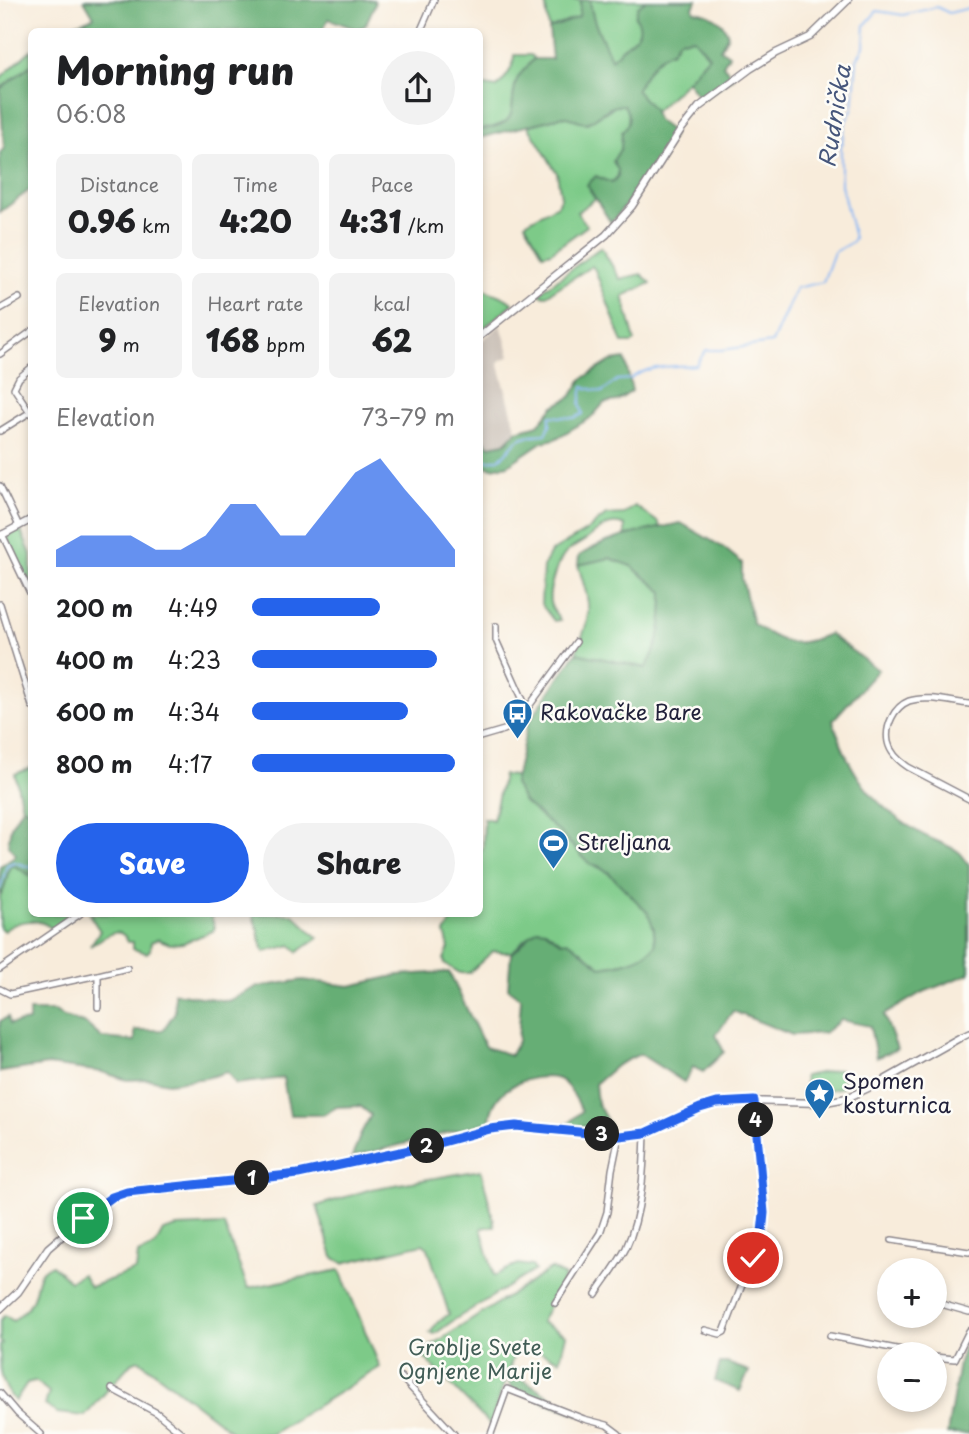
<!DOCTYPE html>
<meta charset="utf-8">
<style>
:root{--surface:#fff;--page:#f2f2f2;--text:#202124;--muted:#757577;--accent:#2563eb}
body{margin:0;font-family:"Playpen Sans",sans-serif;background:var(--page);color:var(--text);height:100vh;display:flex;flex-direction:column;font-size:26px;white-space:nowrap}
*{box-sizing:border-box;margin:0}
p{font-size:23px;color:var(--muted)}
.icon{flex:none;width:38px;height:38px;fill:none;stroke:currentColor;stroke-width:2;stroke-linecap:round;stroke-linejoin:round}
.map{position:relative;flex:1;overflow:hidden}
.sheet{position:absolute;left:28px;top:28px;width:455px;height:889px;display:flex;flex-direction:column;background:var(--surface);border-radius:10px;box-shadow:0 4px 10px #0003}
.sheet>*{flex:none}
.tools{position:absolute;left:877px;top:1258px;display:grid;gap:14px}
.tools a{display:grid;place-items:center;width:70px;height:70px;border-radius:50%;background:var(--surface);box-shadow:0 4px 10px #0003;font-size:35px}
.pin{position:absolute;display:grid;place-items:center;width:60px;height:60px;color:#fff;margin:-30px;border:4px solid #fff;border-radius:50%;box-shadow:0 2px 7px #0007}
.km{position:absolute;width:35px;height:35px;margin:-18px;border-radius:50%;background:#222;color:#fff;font-size:19px;line-height:35px;text-align:center}
.round{display:grid;place-items:center;flex:none;width:74px;height:74px;border-radius:37px;background:var(--page)}
.summary{display:flex;align-items:center;justify-content:space-between;height:119px;padding:0 28px}
h1{font-size:38px;font-weight:800;line-height:52px}
.stats{display:grid;grid-template-columns:repeat(3,1fr);gap:10px;height:119px;padding:7px 28px}
.stats div{display:grid;align-content:center;border-radius:10px;background:var(--page);text-align:center}
.stats b{font-size:30px;font-weight:800}
.stats small{font-size:19px;font-weight:400}
.stats p{font-size:19px}
.chart{height:196px;padding:14px 28px}
.chart p{display:flex;justify-content:space-between}
.chart svg{width:100%;height:126px;margin-top:7px;fill:var(--accent);opacity:.7}
.cta{display:flex;gap:14px;margin-top:auto;padding:14px 28px}
.cta a{flex:1;height:80px;border-radius:42px;background:var(--accent);color:#fff;font-size:28px;font-weight:800;line-height:80px;text-align:center}
.cta a+a{background:var(--page);color:var(--text)}
ul{padding:0 28px;list-style:none;font-size:23px}
li{display:grid;grid-template-columns:112px 84px 1fr;align-items:center;height:52px}
li i{height:18px;border-radius:9px;background:var(--accent)}
.map>svg:first-child{display:block}
.industrial{fill:#ccc2b9}
.green{fill:#7dca88;stroke:#507662;stroke-width:2}
.forest{fill:#66ae74;stroke:#446858;stroke-width:2}
.lines{fill:none;stroke-linecap:round;stroke-linejoin:round}
.stream{stroke:#88b7f3;stroke-width:2}
.minor-casing{stroke:#8d878b;stroke-width:8}
.tertiary-casing{stroke:#8d878b;stroke-width:9}
.minor{stroke:#fff;stroke-width:5}
.tertiary{stroke:#fff;stroke-width:6}
.route-casing{stroke:#fff;stroke-width:14}
.route{stroke:#2563eb;stroke-width:9}
.labels{text-anchor:middle;stroke-width:5;stroke-linejoin:round;paint-order:stroke}
.poi-label{font-size:21px;fill:#22223b;stroke:#fdfcf7;text-anchor:start}
.park-label{font-size:21px;fill:#425d56;stroke:#fdfcf7}
.water-label{font-size:23px;font-style:italic;fill:#46567b;stroke:#fdfcf7}
</style>
<div class="map">
<svg width="969" height="1434" viewBox="0 0 969 1434">
<rect width="100%" height="100%" fill="#fdfcf7"/>
<filter id="ink" filterUnits="userSpaceOnUse"><feTurbulence type="fractalNoise" baseFrequency=".0143" numOctaves="2"/><feDisplacementMap in="SourceGraphic" scale="14" xChannelSelector="R" yChannelSelector="G"/><feConvolveMatrix kernelMatrix="1 2 1 2 8 2 1 2 1" color-interpolation-filters="sRGB"/></filter>
<filter id="wash" filterUnits="userSpaceOnUse"><feTurbulence type="fractalNoise" baseFrequency=".00686" numOctaves="4" result="noise"/><feDisplacementMap in="SourceGraphic" scale="28" xChannelSelector="R" yChannelSelector="G"/><feGaussianBlur stdDeviation="1.57" result="paint"/><feColorMatrix in="noise" values="0 0 0 0 0 0 0 0 0 0 0 0 0 0 0 0 0 1.4 0 .05"/><feComposite in="paint" operator="in"/></filter>
<g filter="url(#wash)">
<rect width="100%" height="100%" fill="#f8ecdb"/>
<path class="industrial" d="M501 325 510 356 498 362 517 431 505 443 490 446 480 437V342Z"/>
<g class="green">
<path d="M545 0H581L580 17 549 29Z"/>
<path d="M590 0H646L638 6 641 29 638 34 610 60C603 37 592 25 590 0Z"/>
<path d="M694 38 709 56 687 81 654 112 636 90C646 74 653 57 672 51L679 40Z"/>
<path d="M31 50V65L0 89V78Z"/>
<path d="M514 55H531L534 59C528 66 519 74 516 82 508 112 522 123 480 130V85L496 88C506 78 514 68 514 55Z"/>
<path d="M619 104 624 105C630 116 631 123 622 132L621 148 613 161 618 170V176L612 183 603 181 590 191 595 199 577 212 587 226 551 252 543 254 525 223 557 205 561 197 557 173 528 126 564 116 587 123Z"/>
<path d="M601 247 620 279 641 274 651 283 623 296 635 341 632 343H623L595 270 592 266 545 296 538 294Z"/>
<path d="M480 287C490 294 504 294 513 304L480 331Z"/>
<path d="M635 506 659 523 660 528 625 537V526C609 519 598 530 587 539 580 544 569 549 565 554 556 565 546 594 551 606 553 611 558 616 560 620L554 621 541 604 543 567 551 552 586 531 606 515 624 514Z"/>
<path d="M20 529 31 554V578L27 581 6 536Z"/>
<path d="M610 558 631 566 663 592C663 623 661 640 647 668L576 653C593 610 591 608 578 565Z"/>
<path d="M31 768V811L22 807 15 774Z"/>
<path d="M503 775 515 776 514 784 590 864C607 868 638 897 648 913 654 923 655 934 655 945 643 961 621 964 601 967L572 944 562 942 545 930C539 933 528 936 523 941 511 955 512 953 493 951L469 973H460L445 964 444 959 449 948 445 933 455 916 454 914H480V852L483 849 484 818 493 820Z"/>
<path d="M13 865 31 876 32 914H74L53 930C41 917 18 919 4 931L0 928V896C8 887 4 873 13 865Z"/>
<path d="M89 914H221L211 916 215 928 213 931 183 943 170 944 158 939 151 942 150 950 147 953 133 949V942H128C120 922 102 939 90 946L100 931Z"/>
<path d="M253 914H293L318 938 298 952 291 945 264 952Z"/>
<path d="M840 1069 844 1087 807 1094 804 1076Z"/>
<path d="M481 1170 495 1226 481 1228 494 1276 518 1264 532 1266 535 1270 454 1320 435 1334 430 1333 438 1322 449 1314 428 1248 423 1244 343 1263 333 1257 317 1206 371 1189Z"/>
<path d="M224 1225 248 1288 340 1270 380 1367 271 1434H235L139 1360 131 1363 85 1416 57 1413 45 1405 49 1392 35 1381 27 1383 15 1401C0 1384 0 1370 0 1346L2 1344 0 1340V1320L5 1315 13 1321C18 1316 27 1310 30 1304 40 1289 32 1272 52 1265L70 1281 82 1274 90 1287 136 1270 138 1254 155 1246 163 1231 177 1227Z"/>
<path d="M551 1269 565 1276 541 1322 566 1335 560 1360 518 1343 490 1425 420 1353Z"/>
</g>
<g class="forest">
<path d="M84 0H374L375 4 365 26 356 29 329 19 321 31H65V28L94 17Z"/>
<path d="M581 0H590C592 25 603 37 611 59L638 34C641 27 640 22 635 17L638 6 646 0H697L693 7 694 11C708 12 724 20 728 35L720 49 729 55 723 65 733 77 701 100 687 81 709 56 694 38 679 40 672 51C654 57 646 74 636 90L653 109 657 120 674 133 652 171 611 223 587 185 596 176 612 183 618 176V170L613 161 621 148 622 132C631 123 630 116 624 105 610 104 599 117 587 123L564 116 480 138V130C522 123 508 112 516 82 518 74 528 66 534 59H552L549 29 579 17Z"/>
<path d="M31 65V189L0 212V153L4 148 0 89Z"/>
<path d="M625 359 632 391 617 401 604 403 592 417 555 439 542 442 508 465 492 468 484 466 480 461V437L490 446 505 443 517 431 538 425 554 406 571 397 582 379 611 361Z"/>
<path d="M681 523 724 548 742 563V579L753 624C785 644 793 649 829 634L878 670 833 720C849 774 872 805 920 833 930 839 951 846 959 852 963 855 966 861 969 865V974L921 993 884 1015 897 1049 876 1058 870 1026 841 1020 824 1033 792 1035 733 1011 716 1035 724 1052 703 1072 693 1067 684 1082 640 1054 617 1065 595 1084 597 1103 610 1126H565L582 1111C578 1102 571 1089 564 1083 558 1077 551 1077 543 1077 517 1079 491 1093 490 1122L352 1157 361 1133 371 1115 360 1106 337 1107 323 1115H290L283 1078 236 1084 227 1072 206 1078 168 1083 149 1079 127 1080 102 1072 48 1065 0 1072V1021L8 1017 10 1024 29 1021V1011H55L64 1017 86 1024 102 1038 135 1041V1030H163L175 1012 174 993 228 1001 257 987 303 980 350 986 399 975 449 972 485 1047 511 1055 518 1041 521 999 508 988 511 953C522 947 527 936 538 929L545 930 561 942 567 941 572 944 601 967C620 964 643 961 655 945L654 929 648 913 608 872 598 866 590 864 560 833 524 802 514 784 528 723 576 653 646 668C661 643 663 620 663 592L631 566 610 558 578 565 579 556C608 536 647 531 681 523Z"/>
<path d="M22 807 31 811V876L13 865C4 873 8 887 0 896V866L16 855 8 845 11 826Z"/>
<path d="M969 1328V1434H947L959 1363Z"/>
<path d="M720 1363H727L749 1371 740 1391 715 1381Z"/>
<path d="M513 1373 580 1415 512 1390 509 1383Z"/>
</g>
<g class="lines">
<g class="stream">
<path d="M480 459C505 465 504 451 518 440 526 434 537 435 546 434L550 425V416L574 418 583 414 580 404 583 387 602 392 617 380 631 379C648 364 675 367 696 365L706 350H722L772 343 796 288 823 282 834 252 852 242 854 238 841 185V147L846 121 853 108 857 59 864 47 865 25 877 11 903 15 937 7 949 13 969 8"/>
<path d="M0 889 7 865 14 862 32 868"/>
</g>
</g>
</g>
<g filter="url(#ink)">
<g class="lines">
<defs>
<g id="minor">
<path d="M420 32 434 0"/>
<path d="M0 309 19 298"/>
<path d="M0 354 32 331"/>
<path d="M30 412 14 388 19 378 32 367"/>
<path d="M0 431 32 411"/>
<path d="M0 486 19 526"/>
<path d="M2 534 32 597"/>
<path d="M0 604 32 706"/>
<path d="M496 626V640L527 709"/>
<path d="M969 704C951 702 927 695 909 701 894 707 885 726 888 742 890 752 899 761 908 767L969 799"/>
<path d="M480 737 504 730 516 724 576 642"/>
<path d="M0 969 80 914"/>
<path d="M98 975 127 968"/>
<path d="M0 989 10 994 98 975V1007"/>
<path d="M961 1037 969 1033"/>
<path d="M892 1240 969 1252"/>
<path d="M596 1294C606 1279 618 1264 626 1248 642 1214 644 1169 645 1133"/>
<path d="M934 1302 969 1312"/>
<path d="M555 1303 600 1233 607 1212 612 1170 619 1136"/>
<path d="M705 1330 720 1334 724 1332 762 1233 764 1213 762 1178 754 1101"/>
<path d="M830 1336 922 1354"/>
<path d="M934 1357 955 1359 969 1331"/>
<path d="M401 1377 454 1434"/>
<path d="M112 1389 157 1413 183 1434"/>
<path d="M0 1393 17 1413 41 1434"/>
<path d="M491 1434 507 1389 584 1419 607 1425 619 1434"/>
</g>
<g id="tertiary">
<path d="M480 336 606 235 632 206 680 131 699 107 750 69 776 53 810 37 848 0"/>
<path d="M0 536 32 519"/>
<path d="M0 1309 18 1292 48 1248 98 1205 112 1197 127 1192 298 1174 424 1147 490 1129 516 1126 619 1136 645 1133 700 1108 717 1103 739 1101 820 1103 847 1098 881 1082 961 1037"/>
</g>
</defs>
<use href="#minor" class="minor-casing"/>
<use href="#tertiary" class="tertiary-casing"/>
<use href="#minor" class="minor"/>
<use href="#tertiary" class="tertiary"/>
</g>
</g>
<g class="lines" filter="url(#ink)">
<defs>
<path id="route" d="M83 1218 112 1197 127 1192 298 1174 424 1147 490 1129 516 1126 620 1136 645 1133 700 1108 717 1103 754 1101 764 1213 762 1233 753 1258"/>
</defs>
<use href="#route" class="route-casing"/>
<use href="#route" class="route"/>
</g>
<defs>
<symbol id="bus-pin" viewBox="-11 -11 22 30"><path d="M0 17L-7.5 6A9.5 9.5 0 1 1 7.5 6Z" fill="#1f6fb2" stroke="#fdfcf7"/><path d="M-5-6H5V4H4V6H2V4H-2V6H-4V4H-5ZM-3.5-4V0h7V-4ZM-3.5 1.2v1.5H-2V1.2ZM2 1.2v1.5H3.5V1.2Z" fill="#fff"/></symbol>
<symbol id="stadium-pin" viewBox="-11 -11 22 30"><path d="M0 17L-7.5 6A9.5 9.5 0 1 1 7.5 6Z" fill="#1f6fb2" stroke="#fdfcf7"/><path d="M0-5a6.5 5 0 1 0 0 10a6.5 5 0 1 0 0-10ZM-3.5-1.8h7v3.6h-7Z" fill="#fff"/></symbol>
<symbol id="sight-pin" viewBox="-11 -11 22 30"><path d="M0 17L-7.5 6A9.5 9.5 0 1 1 7.5 6Z" fill="#1f6fb2" stroke="#fdfcf7"/><path d="M0-6L1.8-2.2L6-1.7L2.9 1.2L3.7 5.4L0 3.3L-3.7 5.4L-2.9 1.2L-6-1.7L-1.8-2.2Z" fill="#fff"/></symbol>
</defs>
<g fill-rule="evenodd">
<use href="#bus-pin" x="500" y="696" width="35" height="47"/>
<use href="#stadium-pin" x="536" y="826" width="35" height="47"/>
<use href="#sight-pin" x="802" y="1076" width="35" height="47"/>
</g>
<g class="labels">
<g class="poi-label">
<text x="540" y="720">Rakovačke Bare</text>
<text x="577" y="850">Streljana</text>
<text x="843" y="1089">Spomen<tspan x="843" dy="24">kosturnica</tspan></text>
</g>
<g class="park-label">
<text x="475" y="1355">Groblje Svete<tspan x="475" dy="24">Ognjene Marije</tspan></text>
</g>
<g class="water-label">
<text transform="translate(835 116) rotate(-81)" y="8">Rudnička</text>
</g>
</g>
</svg>
<div class="tools">
<a>+</a>
<a>−</a>
</div>
<div class="pin" style="left:83px;top:1218px;background:#1e9e55"><svg class="icon" aria-label="arrive" viewBox="0 0 24 24"><path d="M6 21V4h12l-3 4 3 4H6"/></svg></div>
<div class="pin" style="left:753px;top:1258px;background:#d93025"><svg class="icon" aria-label="check" viewBox="0 0 24 24"><path d="M5 12l5 5 9-10"/></svg></div>
<b class="km" style="left:252px;top:1178px">1</b>
<b class="km" style="left:427px;top:1146px">2</b>
<b class="km" style="left:602px;top:1134px">3</b>
<b class="km" style="left:756px;top:1120px">4</b>
<section class="sheet">
<div class="summary"><div><h1>Morning run</h1><p>06:08</p></div><a class="round"><svg class="icon" aria-label="share" viewBox="0 0 24 24"><path d="M12 15V3M7 8l5-5 5 5M5 13v7h14v-7"/></svg></a></div>
<div class="stats">
<div><p>Distance</p><b>0.96<small> km</small></b></div>
<div><p>Time</p><b>4:20</b></div>
<div><p>Pace</p><b>4:31<small> /km</small></b></div>
</div>
<div class="stats">
<div><p>Elevation</p><b>9<small> m</small></b></div>
<div><p>Heart rate</p><b>168<small> bpm</small></b></div>
<div><p>kcal</p><b>62</b></div>
</div>
<div class="chart"><p><span>Elevation</span>73–79 m</p>
<svg viewBox="0 0 160 44" preserveAspectRatio="none"><path d="M0 44V38L10 33L20 33L30 33L40 38L50 38L60 33L70 22L80 22L90 33L100 33L110 22L120 11L130 6L140 17L150 27L160 38V44z"/></svg>
</div>
<ul>
<li><b>200 m</b>4:49<i style="width:63%"></i></li>
<li><b>400 m</b>4:23<i style="width:91%"></i></li>
<li><b>600 m</b>4:34<i style="width:77%"></i></li>
<li><b>800 m</b>4:17<i style="width:100%"></i></li>
</ul>
<div class="cta"><a>Save</a><a>Share</a></div>
</section>
</div>
